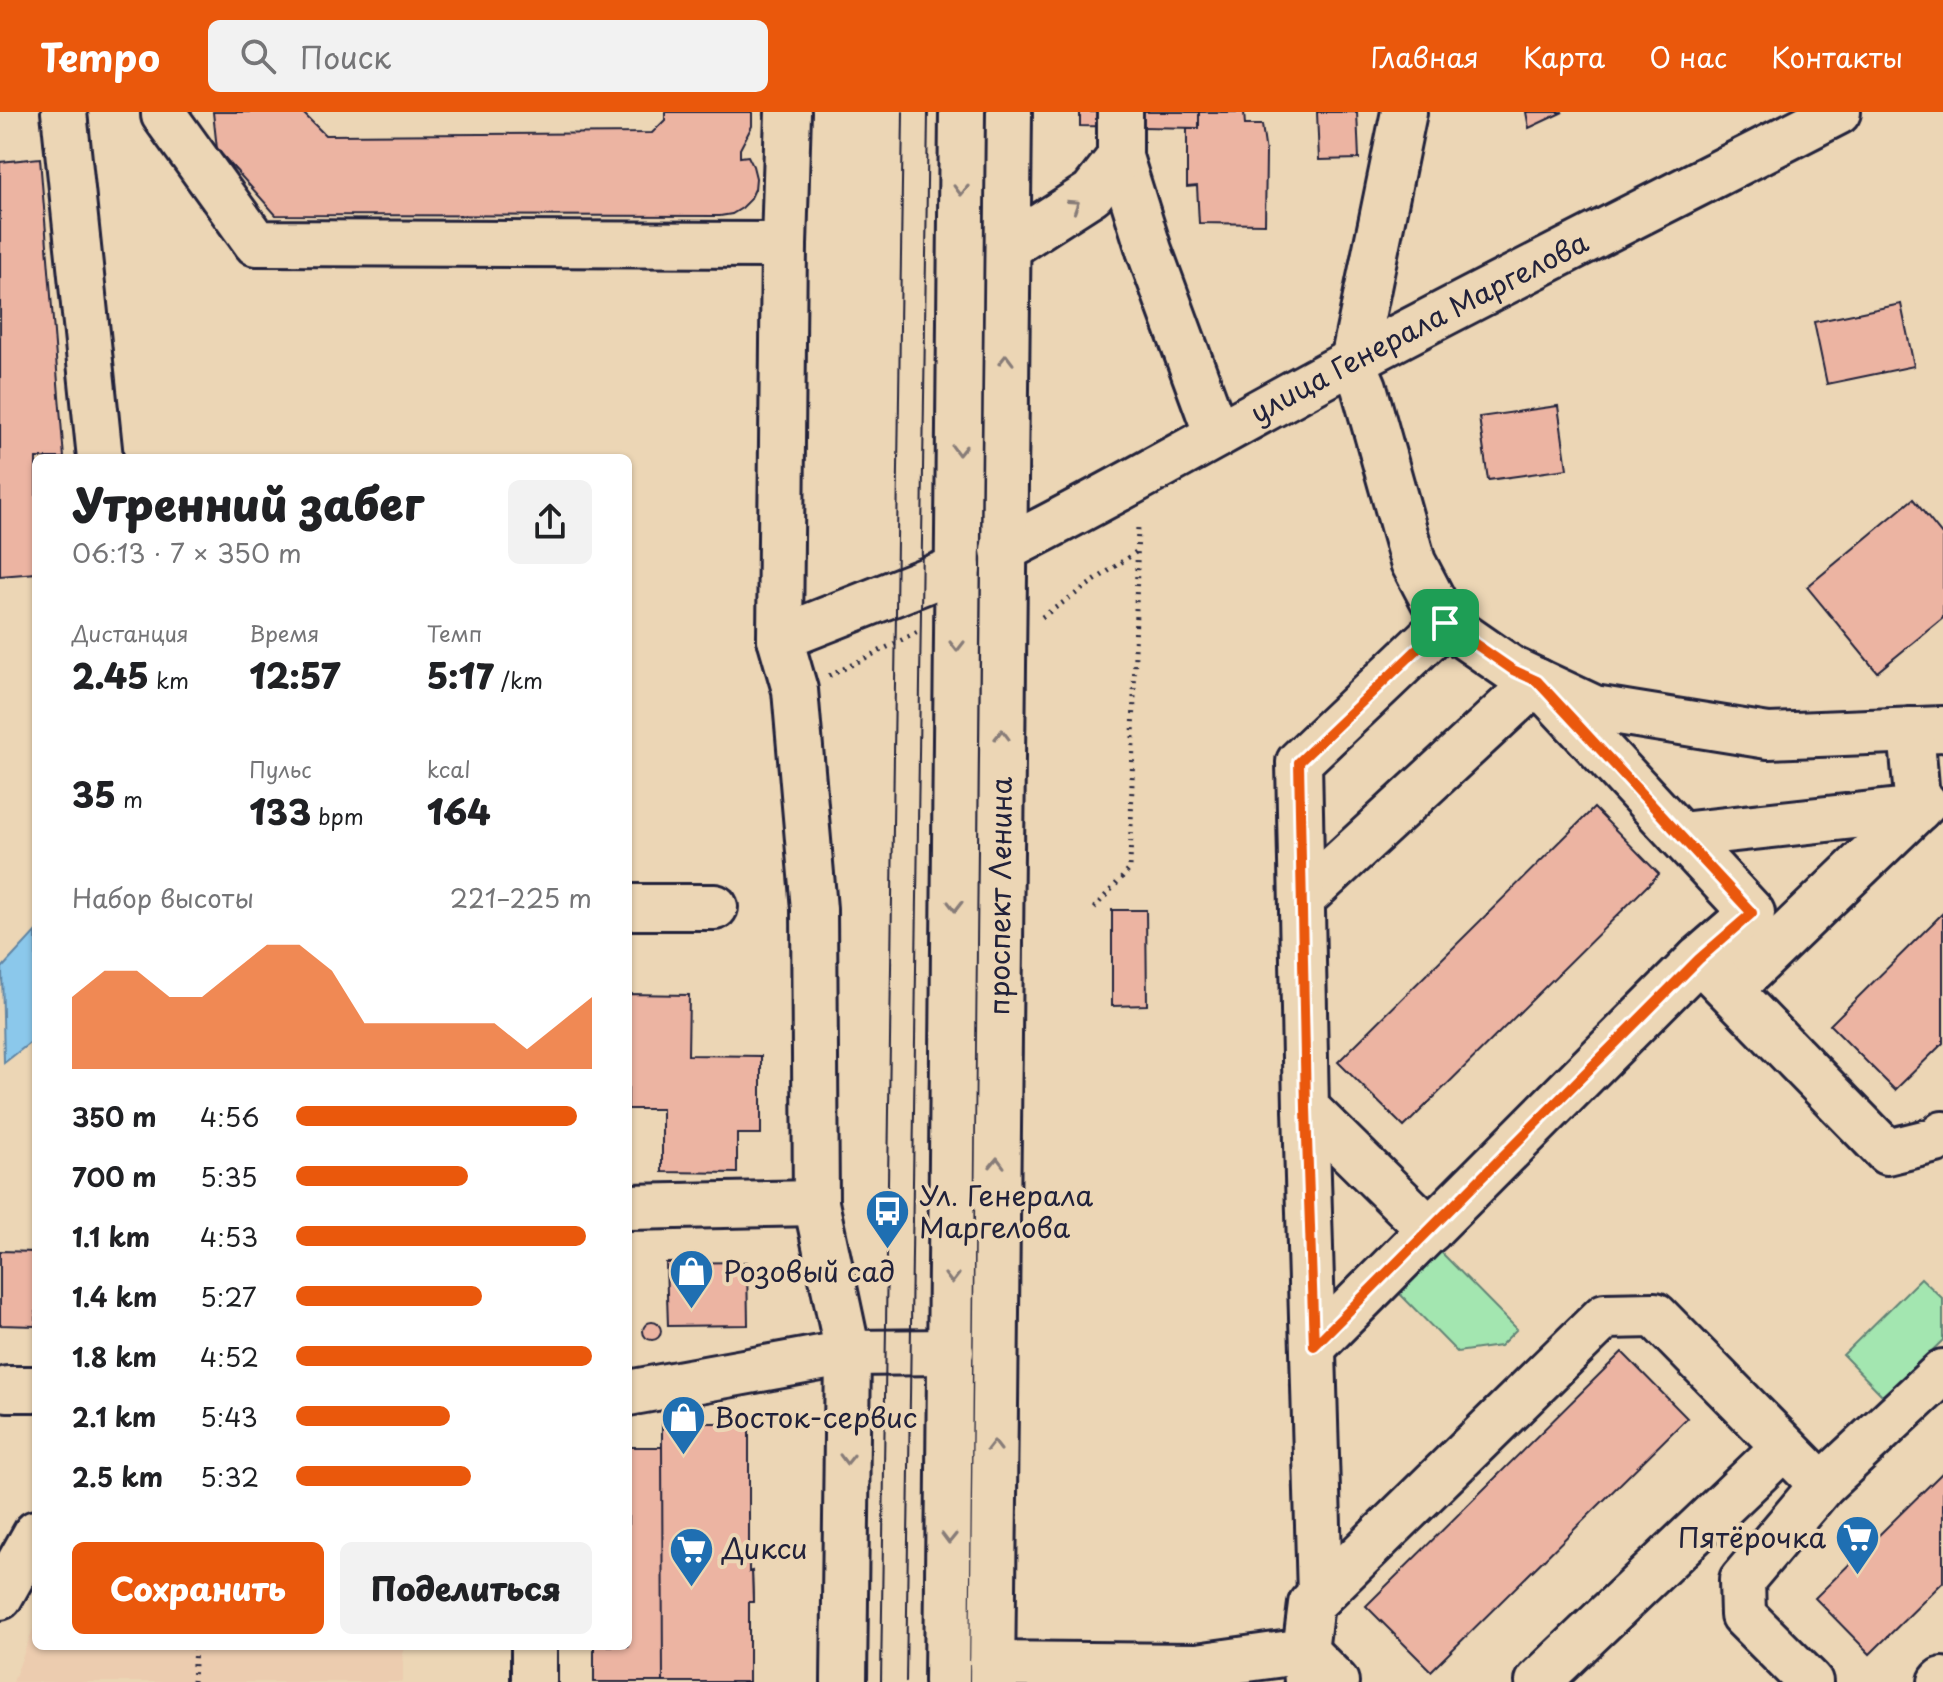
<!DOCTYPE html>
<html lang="ru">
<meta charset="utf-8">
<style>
:root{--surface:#fff;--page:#f2f2f2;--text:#202124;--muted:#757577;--accent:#ea580c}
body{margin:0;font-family:"Playpen Sans",sans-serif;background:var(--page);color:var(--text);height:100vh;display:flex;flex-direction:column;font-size:30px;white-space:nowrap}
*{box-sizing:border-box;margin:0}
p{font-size:26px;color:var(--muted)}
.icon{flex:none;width:44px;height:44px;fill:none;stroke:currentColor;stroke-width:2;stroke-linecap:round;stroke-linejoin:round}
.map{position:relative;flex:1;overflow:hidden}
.drawer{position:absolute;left:32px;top:342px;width:600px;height:1196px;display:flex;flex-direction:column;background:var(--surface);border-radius:12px;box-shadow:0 2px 6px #0004}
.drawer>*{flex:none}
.pin{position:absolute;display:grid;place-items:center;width:68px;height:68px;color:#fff;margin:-34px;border-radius:16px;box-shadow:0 4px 12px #0006}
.round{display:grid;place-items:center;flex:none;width:84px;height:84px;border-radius:12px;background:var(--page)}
.summary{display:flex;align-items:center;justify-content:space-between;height:136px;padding:0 40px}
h1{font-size:44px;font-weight:800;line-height:60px}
.figures{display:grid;grid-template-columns:repeat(3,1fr);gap:12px;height:136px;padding:8px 40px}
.figures div{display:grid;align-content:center}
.figures b{font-size:34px;font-weight:800}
.figures small{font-size:22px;font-weight:400}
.figures p{font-size:22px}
.chart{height:224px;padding:16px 40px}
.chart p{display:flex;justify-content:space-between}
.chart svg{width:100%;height:144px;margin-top:8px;fill:var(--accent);opacity:.7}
.cta{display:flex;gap:16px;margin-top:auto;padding:16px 40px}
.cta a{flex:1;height:92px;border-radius:12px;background:var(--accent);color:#fff;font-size:32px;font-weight:800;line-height:92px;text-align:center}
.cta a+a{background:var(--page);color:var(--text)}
ul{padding:0 40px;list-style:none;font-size:26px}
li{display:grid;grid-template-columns:128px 96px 1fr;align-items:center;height:60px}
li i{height:20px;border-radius:10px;background:var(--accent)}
header{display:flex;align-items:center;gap:48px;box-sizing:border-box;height:112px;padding:0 40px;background:var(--accent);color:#fff}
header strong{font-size:38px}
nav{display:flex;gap:44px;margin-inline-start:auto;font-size:28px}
.search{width:560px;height:72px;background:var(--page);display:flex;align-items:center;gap:20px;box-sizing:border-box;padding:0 28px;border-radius:12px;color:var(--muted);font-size:30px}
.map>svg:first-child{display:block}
.built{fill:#ecccaf}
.green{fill:#a3e6b0;stroke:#628476;stroke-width:2}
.water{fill:#8bc8eb;stroke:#6186a5;stroke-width:2}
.building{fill:#ecb4a2;stroke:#22223b;stroke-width:2}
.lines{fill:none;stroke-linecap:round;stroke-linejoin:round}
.minor-casing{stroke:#22223b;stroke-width:50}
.major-casing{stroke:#22223b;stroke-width:50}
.path{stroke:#22223b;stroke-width:5;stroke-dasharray:2 6;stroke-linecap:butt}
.minor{stroke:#ecd6b5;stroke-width:44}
.major{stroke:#ecd6b5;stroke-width:44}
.tram{stroke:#22223b;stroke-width:2}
.oneway{stroke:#877c78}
.route-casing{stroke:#fff;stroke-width:16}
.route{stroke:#ea580c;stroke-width:10}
.labels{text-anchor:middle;stroke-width:8;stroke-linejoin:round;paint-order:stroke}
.street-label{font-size:28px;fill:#22223b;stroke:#ecd6b5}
.poi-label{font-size:28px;fill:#22223b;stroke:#ecd6b5;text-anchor:start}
</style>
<header>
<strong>Tempo</strong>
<div class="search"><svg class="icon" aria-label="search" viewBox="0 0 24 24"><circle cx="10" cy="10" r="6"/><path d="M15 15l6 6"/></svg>Поиск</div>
<nav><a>Главная</a><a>Карта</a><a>О нас</a><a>Контакты</a></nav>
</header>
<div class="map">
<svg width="1943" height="1570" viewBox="0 0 1943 1570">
<rect width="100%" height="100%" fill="#ecd6b5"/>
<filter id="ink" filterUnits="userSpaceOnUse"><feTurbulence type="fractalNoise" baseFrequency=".0125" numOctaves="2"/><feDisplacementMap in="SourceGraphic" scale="16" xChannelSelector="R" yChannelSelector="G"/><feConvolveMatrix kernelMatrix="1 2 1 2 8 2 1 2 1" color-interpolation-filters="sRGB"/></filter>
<g filter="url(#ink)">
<path class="built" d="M36 1509V1534H403V1570H13Z"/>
<g class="green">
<path d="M1435 1134 1517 1217 1500 1234 1457 1240 1393 1175Z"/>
<path d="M1921 1166 1943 1187V1228L1884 1285 1843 1243Z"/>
</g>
<path class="water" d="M36 819V926L4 951 2 856Z"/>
<g class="building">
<path d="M213 0H302L325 23 652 21 665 8V0H752V14L740 37V45L748 44 753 54 756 66 755 77 750 88 742 96 732 102 720 104 276 103 217 37Z"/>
<path d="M1080 0H1199V16L1080 14Z"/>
<path d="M1199 0H1244L1245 13H1262L1266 41 1265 112 1199 111 1197 74 1187 75V16H1199Z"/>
<path d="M1317 0H1357L1359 47 1319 48Z"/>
<path d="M1526 0H1563L1529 16Z"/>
<path d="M40 46 64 346H36V461L0 464V50Z"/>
<path d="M1901 192 1914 254 1827 272 1814 210Z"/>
<path d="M1558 294 1567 357 1488 368 1479 305Z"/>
<path d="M1913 387 1943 424V506L1877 560 1807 475Z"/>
<path d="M1594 696 1659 762 1404 1015 1338 950Z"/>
<path d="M1112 798H1146L1147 893 1112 894Z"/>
<path d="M1943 801V931L1895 978 1830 913Z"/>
<path d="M628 882 689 883 688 943 761 944V1022H737V1061L662 1060V997H628Z"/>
<path d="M0 1139 36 1140V1214L0 1213Z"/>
<path d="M747 1150 748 1213 668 1214 666 1151Z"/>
<circle cx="652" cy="1219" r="9"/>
<path d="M1622 1240 1687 1306 1431 1559 1366 1494Z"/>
<path d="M662 1311H749V1460L752 1459 753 1490H749V1570H663Z"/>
<path d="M662 1311H749V1460L752 1459 753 1490H749V1570H594V1534H628V1335H662Z"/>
<path d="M628 1335H662L663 1570H594V1534H628Z"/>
<path d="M1943 1360V1470L1870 1542 1815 1486Z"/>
</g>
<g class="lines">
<defs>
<g id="minor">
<path d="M64 0 100 346"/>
<path d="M164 0V3L256 131 784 133"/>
<path d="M788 0 784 133 780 526 795 578 814 797 816 1091 848 1241 844 1570"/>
<path d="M1404 0 1353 249 1364 275 1413 450 1445 511 1513 558 1594 596 1768 624 1943 617"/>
<path d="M1120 45 1149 138 1217 323"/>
<path d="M1008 135 1092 81 1120 45V0"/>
<path id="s1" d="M1003 438C1120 379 1233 313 1349 251 1511 165 1675 84 1838 0"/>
<path d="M780 526 958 456"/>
<path d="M1680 723 1918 697 1911 618"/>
<path d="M1302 787 1537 569 1752 801 1699 847"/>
<path d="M628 795H715"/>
<path d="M1730 878 1924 691"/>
<path d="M1306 996 1430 1118"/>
<path d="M628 1095 816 1091"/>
<path d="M1314 1234 1699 847 1887 1040 1936 1028 1943 1022"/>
<path d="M7 1277H36"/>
<path d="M628 1281 848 1241 951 1240"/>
<path d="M1320 1483 1306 996 1299 650 1445 511"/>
<path d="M0 1485 36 1421"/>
<path d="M534 1534V1570"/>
<path d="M992 1552 1197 1554 1305 1539 1311 1492 1605 1204 1655 1203 1822 1373"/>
<path d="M1307 1570 1305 1539 1336 1570"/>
<path d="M1538 1570 1784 1335"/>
<path d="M1810 1570 1743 1503 1742 1468 1822 1373 1943 1260"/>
<path d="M1941 1570 1943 1568"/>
</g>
<g id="major">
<path d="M947 1570 962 0"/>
<path id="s2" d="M992 1570 1009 0"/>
</g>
</defs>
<use href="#minor" class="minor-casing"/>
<use href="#major" class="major-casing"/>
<g class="path">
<path d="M1042 505 1136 440"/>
<path d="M829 564 920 519"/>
<path d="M1094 796 1130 757 1138 411"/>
<path d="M193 1570 195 1534"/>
</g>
<use href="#minor" class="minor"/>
<use href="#major" class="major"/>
<g class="tram">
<path d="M881 1570 903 0"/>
<path d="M906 1570 928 0"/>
</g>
</g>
<defs><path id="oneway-chevron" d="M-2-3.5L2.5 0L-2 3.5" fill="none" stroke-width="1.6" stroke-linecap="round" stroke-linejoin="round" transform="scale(2)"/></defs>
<g class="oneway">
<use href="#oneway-chevron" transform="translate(961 78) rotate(91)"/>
<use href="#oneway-chevron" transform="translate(1074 93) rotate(-33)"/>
<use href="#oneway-chevron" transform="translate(1006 248) rotate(-89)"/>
<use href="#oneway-chevron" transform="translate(959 338) rotate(91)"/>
<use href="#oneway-chevron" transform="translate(957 534) rotate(90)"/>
<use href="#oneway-chevron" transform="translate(1002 623) rotate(-89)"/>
<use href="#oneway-chevron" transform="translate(955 794) rotate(90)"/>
<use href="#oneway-chevron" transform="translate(997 1051) rotate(-89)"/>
<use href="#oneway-chevron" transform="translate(952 1166) rotate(90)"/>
<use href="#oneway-chevron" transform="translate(994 1334) rotate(-90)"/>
<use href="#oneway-chevron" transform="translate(847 1347) rotate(91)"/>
<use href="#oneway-chevron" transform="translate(949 1426) rotate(91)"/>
</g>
</g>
<g class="lines" filter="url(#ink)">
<defs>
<path id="route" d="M1445 511 1513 558 1537 569 1752 801 1699 847 1314 1234 1306 996 1299 650Z"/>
</defs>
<use href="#route" class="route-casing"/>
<use href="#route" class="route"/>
</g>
<defs>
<symbol id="bus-pin" viewBox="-11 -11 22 30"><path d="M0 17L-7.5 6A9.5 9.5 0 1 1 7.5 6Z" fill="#1f6fb2" stroke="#ecd6b5"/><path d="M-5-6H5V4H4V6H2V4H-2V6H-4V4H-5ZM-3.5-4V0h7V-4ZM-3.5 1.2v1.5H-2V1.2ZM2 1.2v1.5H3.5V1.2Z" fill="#fff"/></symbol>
<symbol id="shop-pin" viewBox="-11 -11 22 30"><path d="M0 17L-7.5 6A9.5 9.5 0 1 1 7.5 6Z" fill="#1f6fb2" stroke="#ecd6b5"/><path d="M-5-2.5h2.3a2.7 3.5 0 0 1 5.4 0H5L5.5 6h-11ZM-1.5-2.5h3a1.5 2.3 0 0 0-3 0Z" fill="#fff"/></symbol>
<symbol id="supermarket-pin" viewBox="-11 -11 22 30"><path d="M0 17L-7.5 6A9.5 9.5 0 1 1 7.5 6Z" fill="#1f6fb2" stroke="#ecd6b5"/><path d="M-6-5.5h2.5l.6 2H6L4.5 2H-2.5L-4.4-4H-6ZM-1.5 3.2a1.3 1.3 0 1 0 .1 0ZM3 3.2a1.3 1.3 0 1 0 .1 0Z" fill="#fff"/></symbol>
</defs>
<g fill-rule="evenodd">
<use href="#bus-pin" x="862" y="1074" width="51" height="69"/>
<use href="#shop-pin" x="666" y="1134" width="51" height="69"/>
<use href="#shop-pin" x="658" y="1280" width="51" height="69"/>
<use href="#supermarket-pin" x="1832" y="1400" width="51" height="69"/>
<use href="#supermarket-pin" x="666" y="1412" width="51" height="69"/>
</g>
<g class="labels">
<g class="street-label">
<text dy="10" stroke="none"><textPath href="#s1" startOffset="472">улица Генерала Маргелова</textPath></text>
<text dy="10" stroke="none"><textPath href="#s2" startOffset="786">проспект Ленина</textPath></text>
</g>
<g class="poi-label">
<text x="919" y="1094">Ул. Генерала<tspan x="919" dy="32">Маргелова</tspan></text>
<text x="723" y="1170">Розовый сад</text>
<text x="714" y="1316">Восток-сервис</text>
<text x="1826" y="1436" text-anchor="end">Пятёрочка</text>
<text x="722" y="1447">Дикси</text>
</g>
</g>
</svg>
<div class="pin" style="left:1445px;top:511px;background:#1e9e55"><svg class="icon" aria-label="arrive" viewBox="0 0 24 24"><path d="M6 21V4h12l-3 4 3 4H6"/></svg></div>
<section class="drawer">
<div class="summary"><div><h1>Утренний забег</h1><p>06:13 · 7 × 350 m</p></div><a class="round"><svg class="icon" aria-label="share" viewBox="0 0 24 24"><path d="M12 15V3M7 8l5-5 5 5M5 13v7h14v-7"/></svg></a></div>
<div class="figures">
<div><p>Дистанция</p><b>2.45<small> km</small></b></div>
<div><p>Время</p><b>12:57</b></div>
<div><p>Темп</p><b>5:17<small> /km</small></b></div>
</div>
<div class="figures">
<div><b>35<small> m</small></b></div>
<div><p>Пульс</p><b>133<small> bpm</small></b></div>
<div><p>kcal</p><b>164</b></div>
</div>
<div class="chart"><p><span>Набор высоты</span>221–225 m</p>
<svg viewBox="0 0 160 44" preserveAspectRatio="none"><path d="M0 44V22L10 14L20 14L30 22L40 22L50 14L60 6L70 6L80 14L90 30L100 30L110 30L120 30L130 30L140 38L150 30L160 22V44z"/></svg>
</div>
<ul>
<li><b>350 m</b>4:56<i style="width:95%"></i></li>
<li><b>700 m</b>5:35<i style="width:58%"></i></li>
<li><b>1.1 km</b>4:53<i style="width:98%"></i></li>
<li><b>1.4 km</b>5:27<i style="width:63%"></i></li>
<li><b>1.8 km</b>4:52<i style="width:100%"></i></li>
<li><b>2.1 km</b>5:43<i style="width:52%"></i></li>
<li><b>2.5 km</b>5:32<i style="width:59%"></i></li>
</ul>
<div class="cta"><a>Сохранить</a><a>Поделиться</a></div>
</section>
</div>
